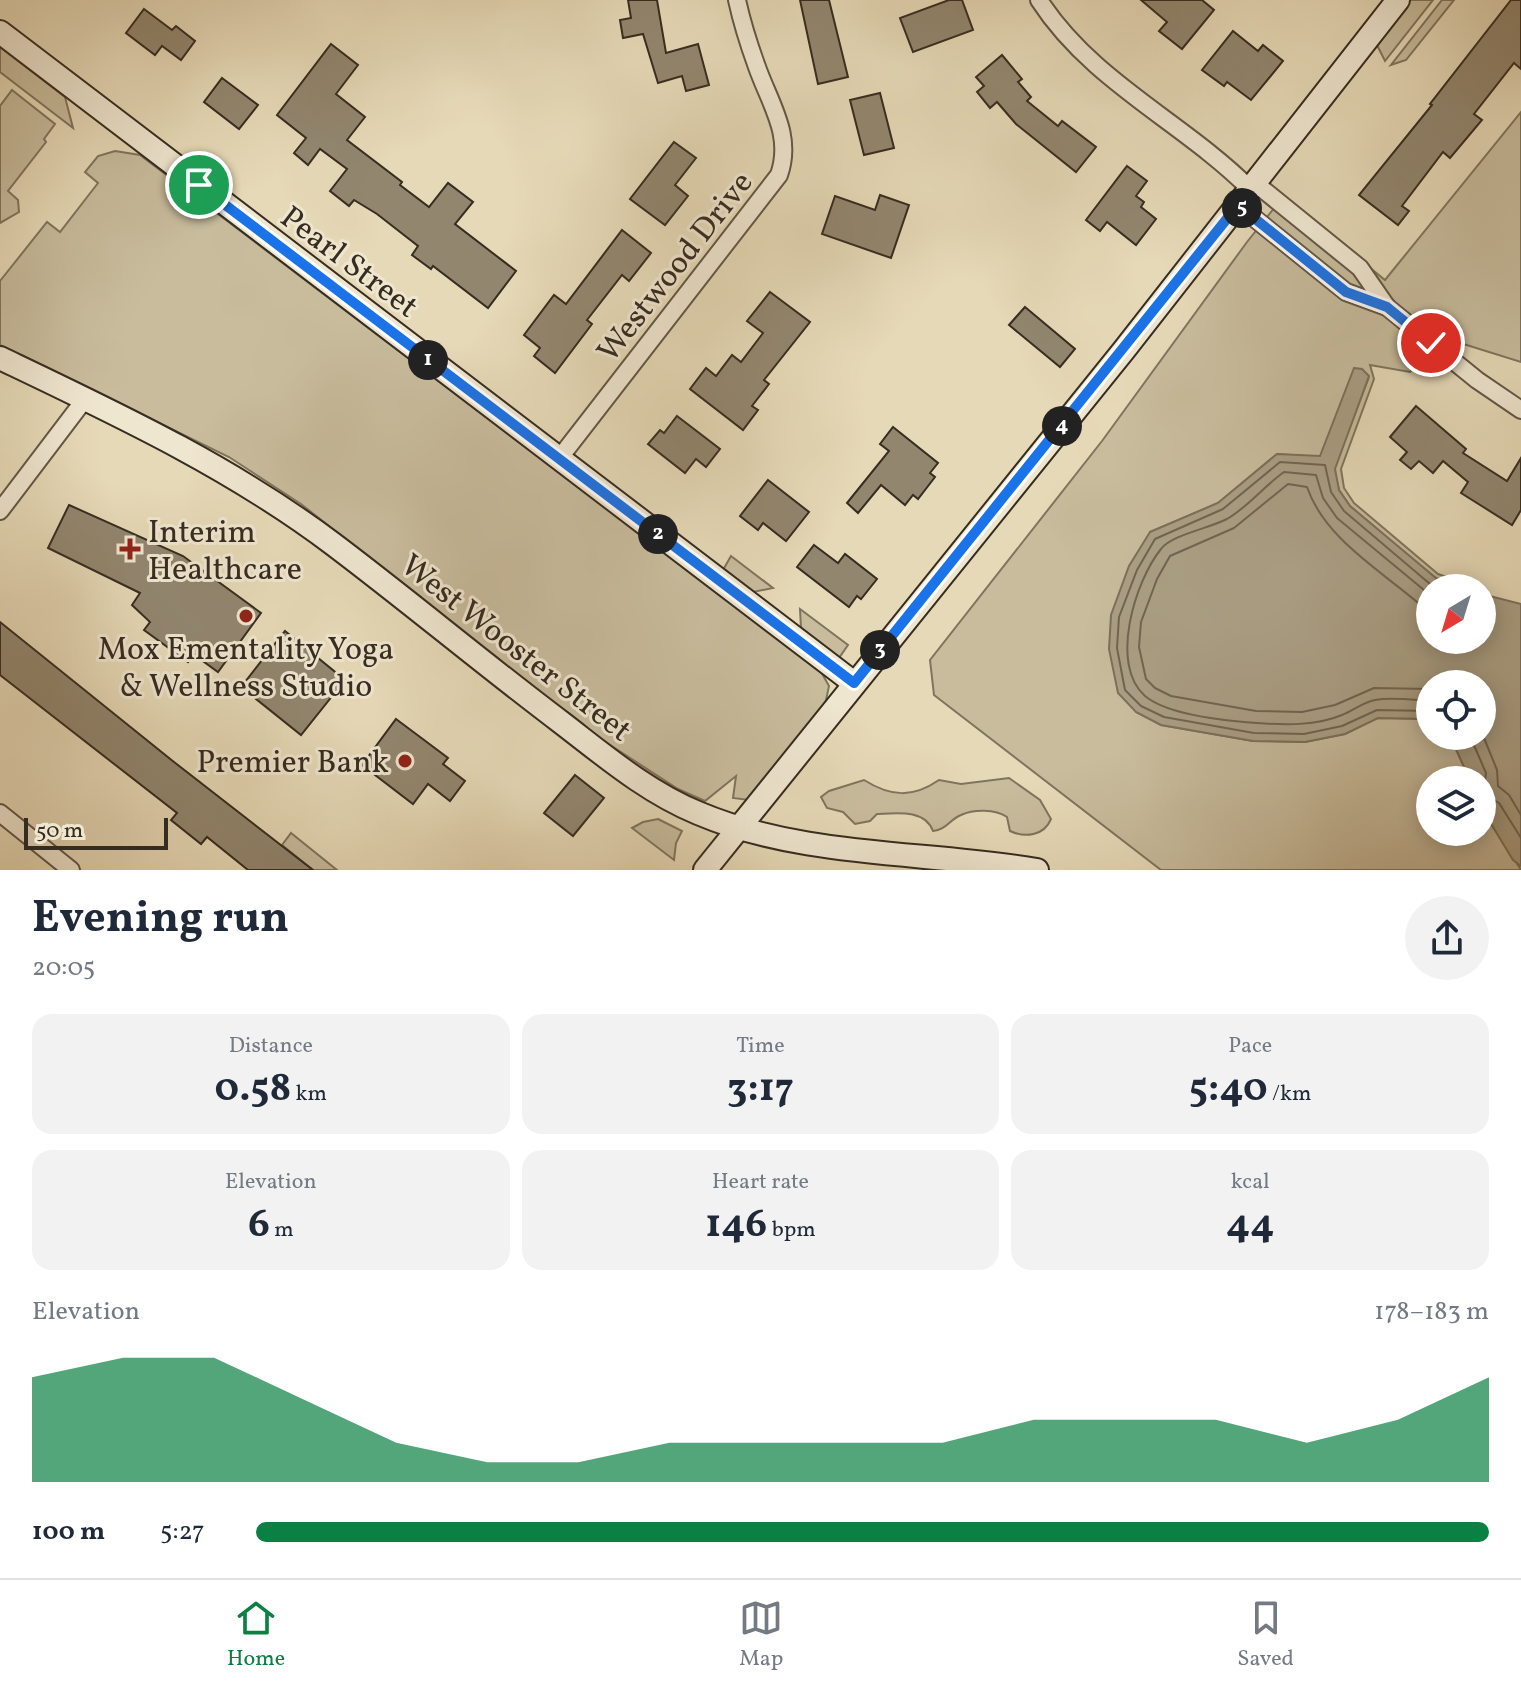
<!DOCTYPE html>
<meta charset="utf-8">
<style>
:root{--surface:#fff;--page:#f2f2f3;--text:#1f2937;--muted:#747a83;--line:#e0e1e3;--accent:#0b8043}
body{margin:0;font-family:Vollkorn,serif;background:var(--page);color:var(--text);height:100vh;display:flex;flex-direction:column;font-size:30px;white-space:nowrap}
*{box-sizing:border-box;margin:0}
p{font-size:26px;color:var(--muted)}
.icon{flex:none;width:44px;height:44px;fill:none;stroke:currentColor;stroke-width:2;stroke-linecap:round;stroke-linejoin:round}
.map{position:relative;height:870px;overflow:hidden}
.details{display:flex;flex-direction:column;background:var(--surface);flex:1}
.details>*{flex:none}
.needle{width:52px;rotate:218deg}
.tools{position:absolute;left:1416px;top:574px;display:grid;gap:16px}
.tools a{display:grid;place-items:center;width:80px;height:80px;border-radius:50%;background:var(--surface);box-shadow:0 4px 20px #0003;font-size:40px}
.scale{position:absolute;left:24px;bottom:20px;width:144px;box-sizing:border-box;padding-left:8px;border:4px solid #362c20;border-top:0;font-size:22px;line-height:28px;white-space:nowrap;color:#362c20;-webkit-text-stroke:6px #efe6d0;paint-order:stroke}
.pin{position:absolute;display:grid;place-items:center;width:68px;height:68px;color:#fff;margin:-34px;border:4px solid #fff;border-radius:50%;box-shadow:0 2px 8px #0007}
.km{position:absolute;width:40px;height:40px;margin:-20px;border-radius:50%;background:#222;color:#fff;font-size:22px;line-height:40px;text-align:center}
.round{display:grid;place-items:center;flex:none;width:84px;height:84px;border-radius:42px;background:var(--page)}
.overview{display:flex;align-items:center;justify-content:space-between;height:136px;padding:0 32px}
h1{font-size:44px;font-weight:700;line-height:60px}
.stats{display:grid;grid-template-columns:repeat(3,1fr);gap:12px;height:136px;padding:8px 32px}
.stats div{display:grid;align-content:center;border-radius:20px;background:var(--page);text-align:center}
.stats b{font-size:40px;font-weight:700}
.stats small{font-size:22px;font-weight:400}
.stats p{font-size:22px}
.chart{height:224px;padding:16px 32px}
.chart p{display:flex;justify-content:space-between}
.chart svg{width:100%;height:144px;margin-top:8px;fill:var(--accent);opacity:.7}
ul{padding:0 32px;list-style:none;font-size:26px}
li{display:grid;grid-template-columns:128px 96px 1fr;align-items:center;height:60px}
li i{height:20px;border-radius:10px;background:var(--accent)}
.menu{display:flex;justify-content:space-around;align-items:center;height:112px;border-top:2px solid var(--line);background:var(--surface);font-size:22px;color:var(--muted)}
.menu a{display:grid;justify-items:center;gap:4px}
.menu .on{color:var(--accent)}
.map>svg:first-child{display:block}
.green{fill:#c8bc9d;stroke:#7f745e;stroke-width:2}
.water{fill:#aa9e84;stroke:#7c705c;stroke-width:2}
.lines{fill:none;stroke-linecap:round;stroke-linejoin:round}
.shore{stroke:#706552;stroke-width:2}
.building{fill:#92866f;stroke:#362c20;stroke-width:2}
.street-casing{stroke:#625746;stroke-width:20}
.secondary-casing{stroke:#362c20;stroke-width:26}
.street{stroke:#efe6d0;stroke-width:16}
.secondary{stroke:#efe6d0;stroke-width:22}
.route-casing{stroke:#fff;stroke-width:16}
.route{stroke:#1a73e8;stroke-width:10}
.poi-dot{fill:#8f2418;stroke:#efe6d0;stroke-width:3}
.labels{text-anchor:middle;stroke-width:6;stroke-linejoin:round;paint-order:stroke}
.street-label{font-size:32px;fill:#362c20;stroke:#efe6d0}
.poi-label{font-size:32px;fill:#362c20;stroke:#efe6d0;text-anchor:start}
</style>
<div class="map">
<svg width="1521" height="870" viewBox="0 0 1521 870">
<rect width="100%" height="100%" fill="#e6d9b7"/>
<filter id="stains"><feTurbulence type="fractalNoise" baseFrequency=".0025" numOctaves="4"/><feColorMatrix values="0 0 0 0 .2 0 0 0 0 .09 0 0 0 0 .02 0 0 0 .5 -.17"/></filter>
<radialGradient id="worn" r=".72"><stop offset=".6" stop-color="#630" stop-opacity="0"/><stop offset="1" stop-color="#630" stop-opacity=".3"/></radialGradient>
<g class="green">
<path d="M1409 0H1433L1385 61 1376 43Z"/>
<path d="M1442 0H1454L1406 60 1391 65Z"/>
<path d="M0 47 65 97 73 128 0 72Z"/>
<path d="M12 90 55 124 44 139 46 142 8 191 18 200 19 212 0 223V106Z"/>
<path d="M1521 112V362L1444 338 1410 372 1370 365 1374 379 1341 469 1344 488 1354 503 1438 574 1479 588H1463L1436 579 1350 506 1339 490 1334 469 1369 377 1320 457 1277 454 1218 503 1150 532 1136 712 1161 725 1253 741 1305 742 1345 734 1377 718 1429 719 1430 736H1450L1470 780H1430V832H1482V808L1521 870H1161L934 695 930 660 1102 441 1247 242 1283 197 1385 280Z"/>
<path d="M115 151 140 155 820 670 829 686 825 705 749 800 733 798 736 776 705 801 678 789 590 732 301 504 229 457 0 345V281L47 222 60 232 98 183 85 172 98 156Z"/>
<path d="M731 556 773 588 753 592 723 570Z"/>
<path d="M800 609 848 645 839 658 801 628Z"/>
<path d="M1009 778 1040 800 1051 819C1044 836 1025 838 1010 831L1007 817C995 809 974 809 961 815 949 820 946 830 933 831 925 809 897 813 877 814L870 821 855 824 843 812 827 808 821 797 829 791 864 780C891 797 913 798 939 780L961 784Z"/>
<path d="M658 819 682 831 676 843 674 860 632 828 643 822Z"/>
<path d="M291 833 337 870H313L282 845Z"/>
</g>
<path class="water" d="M1354 368 1362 369 1369 376 1335 469 1339 490 1350 506 1436 578 1463 588H1430V640H1482V594L1521 604V866L1513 860 1482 809V780H1470L1450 736H1482V684H1430V719L1378 718 1345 734 1305 742 1253 741 1161 725 1136 712 1118 693 1109 649 1111 615 1129 566 1150 532 1218 503 1277 454 1320 456Z"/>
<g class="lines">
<g class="shore">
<path d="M1430 595 1337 518 1323 498 1316 475 1284 472C1264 486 1248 507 1227 519 1210 528 1171 535 1161 549 1135 581 1109 665 1145 696 1168 715 1228 721 1257 723 1284 725 1316 726 1342 715 1353 711 1363 702 1375 700 1392 697 1413 700 1430 701"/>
<path d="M1430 608 1417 602C1378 569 1324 537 1307 487L1288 484 1234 528 1170 556 1157 579 1141 622 1139 647 1146 679 1155 688 1171 696 1256 711 1302 712 1335 705 1374 688 1430 689"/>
<path d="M1430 711 1377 710 1342 726 1304 734 1254 733 1164 717 1141 706 1125 690 1117 648 1119 617 1137 570 1155 539 1223 509 1280 462 1325 465 1331 492 1344 511 1430 584 1439 588"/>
<path d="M1482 733 1497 770 1498 786 1509 795 1521 815"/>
<path d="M1470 736 1486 773 1483 794 1499 803 1521 838"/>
</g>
</g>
<g class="building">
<path d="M628 0H657L666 53 698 44 709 85 686 91 682 76 658 83 643 34 623 38 620 20 631 18Z"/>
<path d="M800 0H829L848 77 818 84Z"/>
<path d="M949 0H962L973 30 913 52 900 18Z"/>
<path d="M1141 0H1202L1214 10 1182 49 1159 31 1167 22Z"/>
<path d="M1511 0H1521V69L1514 63 1474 114 1482 120 1450 158 1443 152 1402 206 1409 211 1398 225 1359 195 1432 105 1430 104Z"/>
<path d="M144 9 172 30 176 26 195 41 181 60 162 46 155 55 126 33Z"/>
<path d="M1233 31 1258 51 1263 45 1283 61 1251 100 1227 82 1224 86 1202 70Z"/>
<path d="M331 44 358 65 336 94 365 117 347 140 402 182 400 185 429 207 448 183 473 202 455 224 516 271 488 308 433 266 431 269 412 255 418 246 377 214 354 200 349 206 330 191 347 169 320 149 308 165 294 153 306 138 277 115Z"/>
<path d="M1002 55 1022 79 1018 82 1031 97 1027 101 1058 126 1062 121 1096 147 1076 172 1016 124 997 102 990 108 977 92 984 86 976 77Z"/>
<path d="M222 78 258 105 239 129 204 102Z"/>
<path d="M880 93 894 148 864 155 850 100Z"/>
<path d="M674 142 696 158 675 185 688 196 665 225 630 199Z"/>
<path d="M1127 166 1147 181 1136 196 1144 202 1141 207 1156 219 1136 245 1107 222 1100 231 1086 220Z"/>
<path d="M880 195 909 205 891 258 822 234 835 196 875 210Z"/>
<path d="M622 230 651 253 629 281 622 275 587 320 592 324 555 373 534 356 540 348 524 335 554 295 566 304Z"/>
<path d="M770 292 810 322 764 380 769 384 752 406 758 410 743 430 690 389 706 368 716 376 732 355 741 362 763 333 747 321Z"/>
<path d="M1025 307 1075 349 1060 367 1009 325Z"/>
<path d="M1416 406 1466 449 1463 453 1507 481 1521 458V510L1512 525 1461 493 1468 482 1443 461 1433 473 1419 461 1411 469 1400 460 1407 452 1390 437Z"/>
<path d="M677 416 720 449 706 467 696 459 685 473 648 444 660 430 664 433Z"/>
<path d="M893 427 938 463 930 473 935 477 918 499 913 495 905 505 881 485 858 513 847 503 889 451 880 444Z"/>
<path d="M768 480 809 512 786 541 763 523 758 530 740 516Z"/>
<path d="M69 505 183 556 261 613 218 672 193 654 188 662 144 630 150 622 132 605 140 593 48 548Z"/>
<path d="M814 545 838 563 845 554 877 579 861 599 857 596 849 607 797 567Z"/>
<path d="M0 622 174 762 313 870H248L207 837 201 844 171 820 177 813 0 675Z"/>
<path d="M285 631 345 680 301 735 241 687Z"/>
<path d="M396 719 448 758 443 764 465 781 450 801 428 784 413 804 362 765Z"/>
<path d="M575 775 604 798 573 836 544 813Z"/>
</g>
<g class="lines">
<defs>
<g id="street">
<path d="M1039 0C1092 82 1183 122 1250 189"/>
<path d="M1255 183 1360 268 1387 307 1477 380 1521 410"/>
<path d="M1238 205 1346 292 1387 307"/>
<path d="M558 460 779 175C793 135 770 104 757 67 749 45 742 23 737 0"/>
<path d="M0 511 85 399"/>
<path d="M0 813 71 870"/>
</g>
<g id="secondary">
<path d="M0 32 854 683"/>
<path d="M0 358C115 413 231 467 333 544 410 602 485 665 562 723 605 756 647 792 698 813 804 858 925 851 1037 870"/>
<path d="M705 870 1124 350 1398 0"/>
</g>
</defs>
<use href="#street" class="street-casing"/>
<use href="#secondary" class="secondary-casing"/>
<use href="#street" class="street"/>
<use href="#secondary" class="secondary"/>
</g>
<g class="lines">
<defs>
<path id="route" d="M199 185 854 683 1238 205 1346 292 1387 307 1431 343"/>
</defs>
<use href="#route" class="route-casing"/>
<use href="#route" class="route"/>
</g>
<g class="poi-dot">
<path d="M126 537h8v8h8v8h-8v8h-8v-8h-8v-8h8z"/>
<circle cx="246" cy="616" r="8"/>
<circle cx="405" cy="761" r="8"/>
</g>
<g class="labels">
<g class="street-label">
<text transform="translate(350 261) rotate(37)" y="11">Pearl Street</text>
<text transform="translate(674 266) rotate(-52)" y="11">Westwood Drive</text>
<text transform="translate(517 647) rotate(38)" y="11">West Wooster Street</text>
</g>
<g class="poi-label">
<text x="148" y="542">Interim<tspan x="148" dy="37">Healthcare</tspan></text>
<text x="246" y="659" text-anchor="middle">Mox Ementality Yoga<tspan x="246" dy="37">&amp; Wellness Studio</tspan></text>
<text x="389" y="772" text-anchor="end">Premier Bank</text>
</g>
</g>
<rect width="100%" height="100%" filter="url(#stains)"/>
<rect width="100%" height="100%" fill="url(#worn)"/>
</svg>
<div class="tools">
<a><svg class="needle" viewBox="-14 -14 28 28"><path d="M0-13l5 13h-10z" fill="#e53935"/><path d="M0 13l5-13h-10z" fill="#747a83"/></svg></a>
<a><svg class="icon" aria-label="locate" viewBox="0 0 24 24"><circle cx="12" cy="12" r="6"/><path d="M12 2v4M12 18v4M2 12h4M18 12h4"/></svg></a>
<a><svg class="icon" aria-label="layers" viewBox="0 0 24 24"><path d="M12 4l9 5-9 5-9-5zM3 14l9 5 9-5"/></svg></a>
</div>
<div class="scale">50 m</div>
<div class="pin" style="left:199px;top:185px;background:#1e9e55"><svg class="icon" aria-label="arrive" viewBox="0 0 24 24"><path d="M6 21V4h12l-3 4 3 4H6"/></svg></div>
<div class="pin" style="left:1431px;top:343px;background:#d93025"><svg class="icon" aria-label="check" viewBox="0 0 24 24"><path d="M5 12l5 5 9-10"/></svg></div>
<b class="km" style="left:428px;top:360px">1</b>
<b class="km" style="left:658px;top:534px">2</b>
<b class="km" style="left:880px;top:650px">3</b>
<b class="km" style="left:1062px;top:426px">4</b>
<b class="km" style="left:1242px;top:208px">5</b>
</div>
<section class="details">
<div class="overview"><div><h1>Evening run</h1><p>20:05</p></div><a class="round"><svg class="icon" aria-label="share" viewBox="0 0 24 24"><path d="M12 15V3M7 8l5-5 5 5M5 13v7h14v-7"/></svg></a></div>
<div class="stats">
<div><p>Distance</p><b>0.58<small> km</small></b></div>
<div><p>Time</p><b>3:17</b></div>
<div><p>Pace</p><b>5:40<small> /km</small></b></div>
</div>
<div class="stats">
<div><p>Elevation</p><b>6<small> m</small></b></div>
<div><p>Heart rate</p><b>146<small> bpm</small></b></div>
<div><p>kcal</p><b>44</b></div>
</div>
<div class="chart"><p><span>Elevation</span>178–183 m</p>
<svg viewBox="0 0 160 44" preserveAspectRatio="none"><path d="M0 44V12L10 6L20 6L30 19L40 32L50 38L60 38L70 32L80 32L90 32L100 32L110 25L120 25L130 25L140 32L150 25L160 12V44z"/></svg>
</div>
<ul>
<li><b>100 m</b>5:27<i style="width:100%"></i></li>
</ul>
</section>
<nav class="menu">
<a class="on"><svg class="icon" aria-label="home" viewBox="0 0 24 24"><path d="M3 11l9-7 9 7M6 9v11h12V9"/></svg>Home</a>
<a><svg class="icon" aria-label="map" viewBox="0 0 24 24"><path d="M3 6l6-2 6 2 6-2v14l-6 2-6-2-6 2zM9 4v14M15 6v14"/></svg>Map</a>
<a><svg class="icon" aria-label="saved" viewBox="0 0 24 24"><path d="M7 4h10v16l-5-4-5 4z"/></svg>Saved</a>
</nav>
